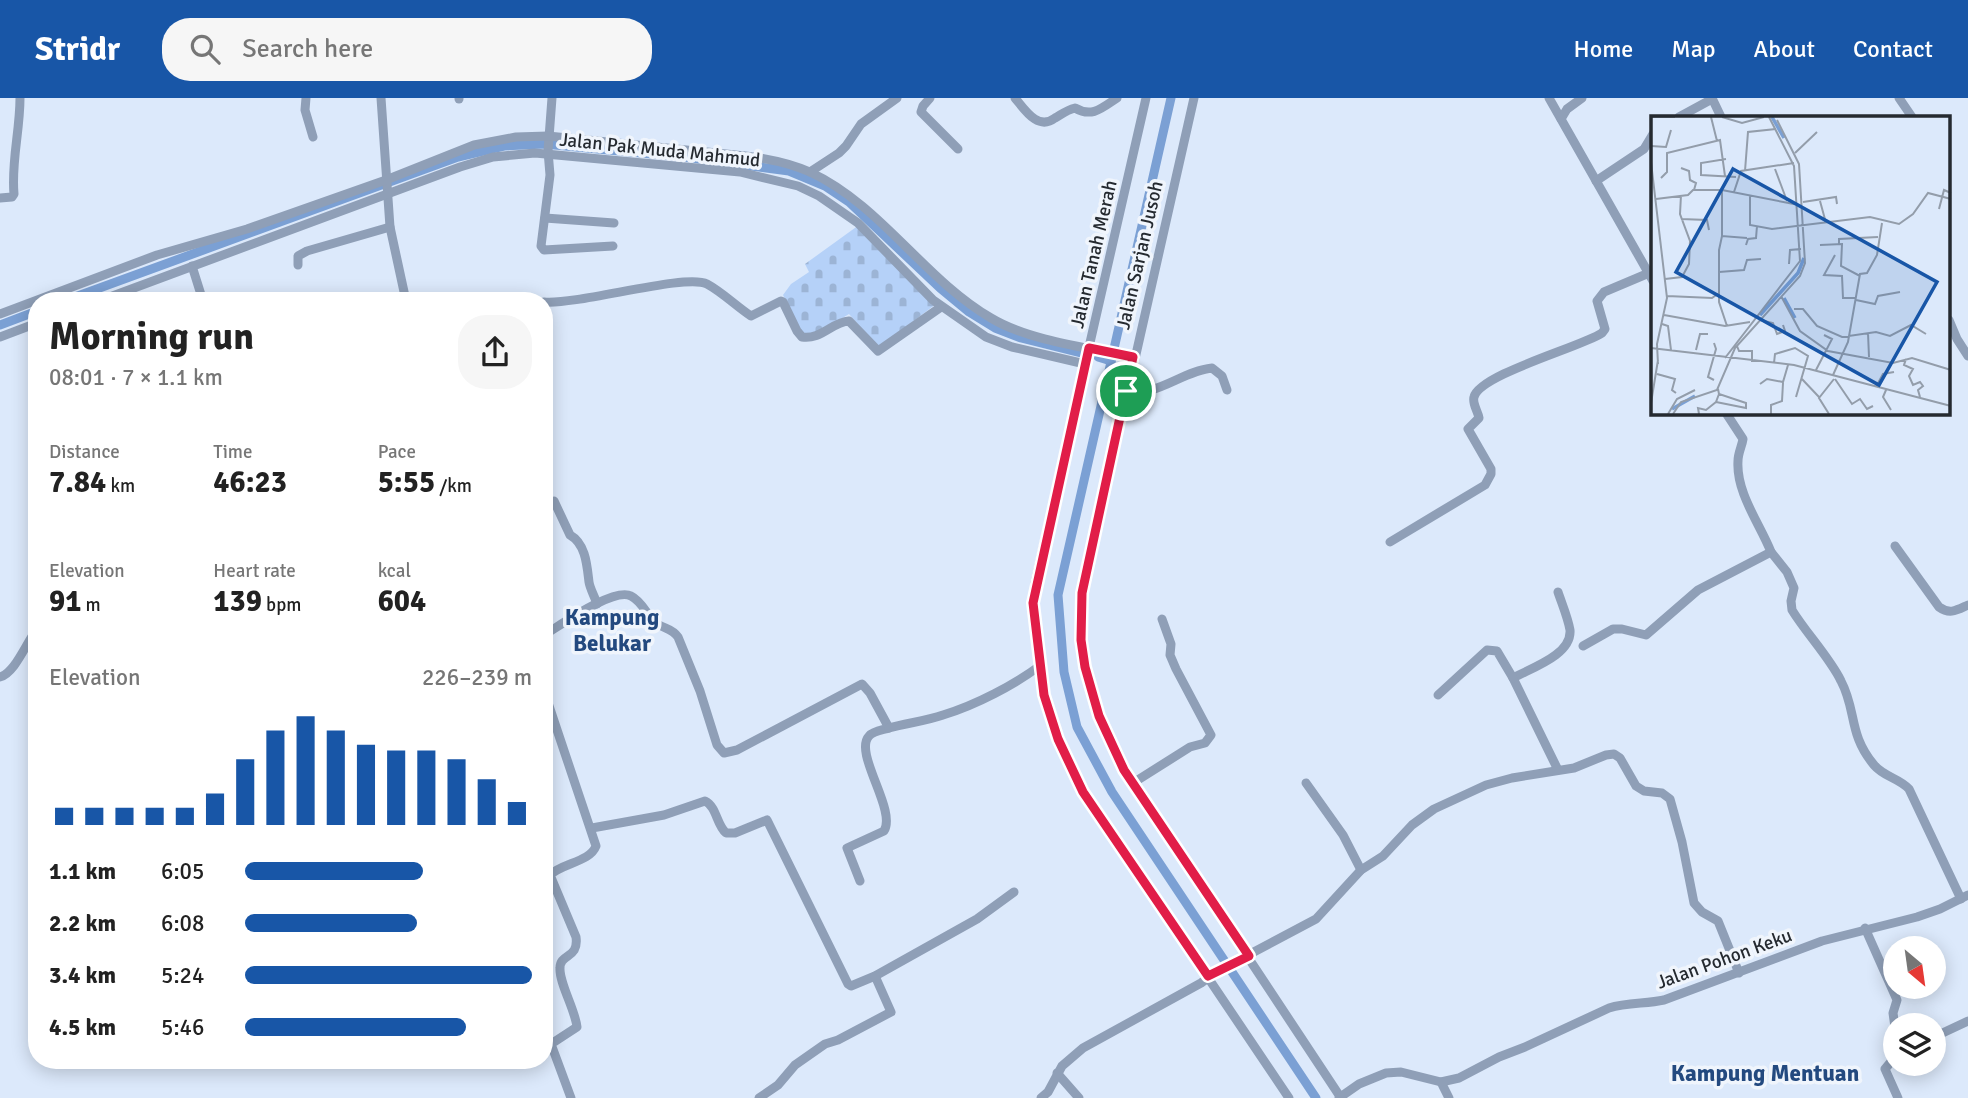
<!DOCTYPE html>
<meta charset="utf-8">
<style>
:root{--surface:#fff;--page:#f6f6f6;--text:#222;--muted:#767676;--accent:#1856a7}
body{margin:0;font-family:Signika,sans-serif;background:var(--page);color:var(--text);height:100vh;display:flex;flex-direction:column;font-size:26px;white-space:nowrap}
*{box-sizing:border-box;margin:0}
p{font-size:23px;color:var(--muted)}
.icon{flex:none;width:38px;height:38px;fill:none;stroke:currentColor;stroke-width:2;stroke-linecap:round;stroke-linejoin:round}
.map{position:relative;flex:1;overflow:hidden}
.sheet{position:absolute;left:28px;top:194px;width:525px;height:777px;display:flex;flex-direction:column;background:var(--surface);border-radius:28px;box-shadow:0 4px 18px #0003}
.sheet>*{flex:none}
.needle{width:46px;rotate:151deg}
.tools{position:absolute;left:1883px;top:838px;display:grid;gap:14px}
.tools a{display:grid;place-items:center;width:63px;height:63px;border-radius:50%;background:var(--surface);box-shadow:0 4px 18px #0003;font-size:35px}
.pin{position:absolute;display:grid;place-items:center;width:60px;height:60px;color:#fff;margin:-30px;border:4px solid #fff;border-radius:50%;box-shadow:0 2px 7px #0007}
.round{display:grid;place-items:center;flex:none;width:74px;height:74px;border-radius:28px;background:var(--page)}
.overview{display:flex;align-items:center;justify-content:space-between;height:119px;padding:0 21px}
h1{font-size:38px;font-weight:800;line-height:52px}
.metrics{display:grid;grid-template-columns:repeat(3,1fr);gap:10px;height:119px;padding:7px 21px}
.metrics div{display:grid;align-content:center}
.metrics b{font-size:30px;font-weight:800}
.metrics small{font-size:19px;font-weight:400}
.metrics p{font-size:19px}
.chart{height:196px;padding:14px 21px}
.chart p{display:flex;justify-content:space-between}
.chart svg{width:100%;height:126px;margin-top:7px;stroke:var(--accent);stroke-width:6}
ul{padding:0 21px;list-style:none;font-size:23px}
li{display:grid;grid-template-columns:112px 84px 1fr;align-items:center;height:52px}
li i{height:18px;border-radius:9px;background:var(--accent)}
header{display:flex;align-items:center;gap:42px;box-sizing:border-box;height:98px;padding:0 35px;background:var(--accent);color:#fff}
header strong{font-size:33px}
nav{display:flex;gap:38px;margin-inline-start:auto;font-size:24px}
.search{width:490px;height:63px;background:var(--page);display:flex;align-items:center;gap:18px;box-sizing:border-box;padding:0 24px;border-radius:28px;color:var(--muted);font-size:26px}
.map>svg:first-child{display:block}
.cemetery{fill:url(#cemetery-stones)}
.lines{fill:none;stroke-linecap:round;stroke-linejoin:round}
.canal{stroke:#7ba0d4;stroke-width:9}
.minor{stroke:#8f9fb7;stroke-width:9}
.route-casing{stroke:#fff;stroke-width:14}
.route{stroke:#e11d48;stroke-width:9}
.labels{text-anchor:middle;stroke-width:7;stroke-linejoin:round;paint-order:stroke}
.street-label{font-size:19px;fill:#252a30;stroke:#f0f5fc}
.quarter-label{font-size:23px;font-weight:bold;fill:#23497f;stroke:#f0f5fc}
.inset-river{fill:none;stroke:#7ba0d4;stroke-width:3.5}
.inset-road{fill:none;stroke:#939daa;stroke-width:2}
.view{fill:#1856a7;fill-opacity:0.15;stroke:#1856a7;stroke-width:3.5}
.inset-edge{fill:none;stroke:#252a30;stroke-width:3.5}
</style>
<header>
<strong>Stridr</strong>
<div class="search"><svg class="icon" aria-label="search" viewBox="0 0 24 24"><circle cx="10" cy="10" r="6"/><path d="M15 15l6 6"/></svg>Search here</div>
<nav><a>Home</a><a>Map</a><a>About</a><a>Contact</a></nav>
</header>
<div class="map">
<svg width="1968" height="1000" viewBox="0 0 1968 1000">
<defs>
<pattern id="cemetery-stones" width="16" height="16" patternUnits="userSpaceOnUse" patternTransform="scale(1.75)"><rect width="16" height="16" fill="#b5d1f8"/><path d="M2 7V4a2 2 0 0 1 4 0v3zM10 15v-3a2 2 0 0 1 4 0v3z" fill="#9cb4d5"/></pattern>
</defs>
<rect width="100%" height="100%" fill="#dce9fb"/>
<path class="cemetery" d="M859 127 936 206 881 248H877L849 216 818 235H802L783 197 791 186 809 174 805 166Z"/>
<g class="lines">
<g class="canal">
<path d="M1171 0 1058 497 1064 574 1077 629 1112 694 1316 1000"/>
<path d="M64 203 458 59 504 48 544 46 684 59 789 73 825 88 849 104 940 190 969 214 995 230 1021 240 1081 255"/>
<path d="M0 227 37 213"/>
<path d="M1098 259 1111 263"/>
</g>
<g class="minor">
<path d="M306 0 305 12 313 39"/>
<path d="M381 0 390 129 406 203"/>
<path d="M459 0V1"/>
<path d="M552 0 548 53 550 77 541 148 544 152 613 148"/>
<path d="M930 0 923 8 921 14 958 51"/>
<path d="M1015 0C1025 12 1038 33 1055 20 1062 16 1067 12 1075 10 1092 20 1102 10 1117 0"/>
<path d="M1146 0 1035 485 1033 505 1034 524 1044 597 1058 641 1083 694 1289 1000"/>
<path d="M1194 0 1082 495C1078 561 1094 614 1124 672L1341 1000"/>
<path d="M1549 0 1653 183"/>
<path d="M1712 0 1721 19"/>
<path d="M1899 0 1912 19"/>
<path d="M1679 19 1712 1"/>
<path d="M1561 21 1567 11 1582 0"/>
<path d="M810 74 839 55 846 48 861 26 897 0"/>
<path d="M1596 83 1644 51 1653 36"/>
<path d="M0 100 12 99 14 96C11 64 20 33 20 0"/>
<path d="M545 120 614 125"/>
<path d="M298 167V158L307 153 390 129"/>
<path d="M192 168 203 203"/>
<path d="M99 203 460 69 493 59 535 55 740 74 798 88 819 98 858 125 933 202 986 239 1012 249 1085 266"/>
<path d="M486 203 502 199 537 203"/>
<path d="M544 204C579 207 686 175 707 186 722 194 736 208 751 218L781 203 783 204 797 233 802 239C821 242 832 224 849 223L878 253 941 209"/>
<path d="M0 216 157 157 247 131 386 82 474 47 516 39 548 38C598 43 647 48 696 53 734 57 774 58 810 74 881 107 924 181 991 220 1029 243 1090 250 1133 259"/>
<path d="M1949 222 1957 241 1968 258"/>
<path d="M0 239 37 225"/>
<path d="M1126 293C1156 300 1182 273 1212 270L1222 278 1227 292"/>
<path d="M554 403 570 437C586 446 587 468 589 484 590 491 595 499 597 506"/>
<path d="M1390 444 1485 387 1491 376V371L1468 331 1479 320C1478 313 1472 306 1474 299 1480 276 1581 249 1602 235L1605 231 1597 203 1604 194 1649 175"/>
<path d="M1895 448 1939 509C1950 517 1957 512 1968 507"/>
<path d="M1771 454 1787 474 1794 490 1791 503 1792 512C1806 535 1830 560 1841 583 1857 613 1848 636 1874 667 1884 679 1899 680 1909 691L1961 801"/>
<path d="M1558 494C1562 506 1568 520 1570 532 1572 557 1531 570 1513 580L1558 672"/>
<path d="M544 537C561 527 614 489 631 498 643 504 646 517 656 525 664 531 672 530 678 539L700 593 717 647 724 655 737 652 862 586 870 595 889 630C883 632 873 633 869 638 853 655 897 712 884 733L847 750 860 783"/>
<path d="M1583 548 1613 531H1622L1646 537 1698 492 1771 454C1760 426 1736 395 1738 363 1738 355 1742 348 1743 341L1726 315"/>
<path d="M0 579C15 575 26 545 37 531"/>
<path d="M544 593 596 748C590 764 562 765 550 777L576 839C579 861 560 855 560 870 559 885 575 911 577 929L551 946 571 1000"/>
<path d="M1438 597 1487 552 1497 553 1513 580"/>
<path d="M889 630C907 625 926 623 943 617 976 607 1014 587 1041 567"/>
<path d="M1133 685 1190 649 1205 645 1211 637 1176 571 1170 557 1171 546 1162 521"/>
<path d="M1306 685 1343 737 1361 772"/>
<path d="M592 730 664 717 705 703C717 709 716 726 726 735H735L767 722 848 886 851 888 875 878 977 821 1014 794"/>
<path d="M1865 830 1897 902 1893 915 1895 929"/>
<path d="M1934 939 1968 923"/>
<path d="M1895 959 1885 971 1898 1000"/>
<path d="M1057 975 1079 1000"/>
<path d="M1441 984 1449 1000"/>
<path d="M759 1000 778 987 795 967 825 946 838 942 891 914 875 878"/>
<path d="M1041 1000 1048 994 1062 968 1083 950 1201 885 1216 874 1316 821 1361 772 1383 758 1412 727 1434 711 1486 687 1512 680 1574 670 1606 657 1614 656 1620 660 1636 688 1644 693 1662 695 1670 701 1682 744 1694 805 1702 814 1718 823 1739 875"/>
<path d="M1339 1000 1359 986 1386 975 1401 974 1441 984 1459 980 1499 959 1525 949 1609 910C1627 904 1646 906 1664 902L1822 843 1917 819 1940 811 1968 797"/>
</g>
</g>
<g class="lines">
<defs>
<path id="route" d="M1089 250 1133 259 1082 495 1081 542 1085 569 1099 618 1124 672 1249 858 1208 878 1083 694 1058 641 1044 597 1033 505Z"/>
</defs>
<use href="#route" class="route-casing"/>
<use href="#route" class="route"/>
</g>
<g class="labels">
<g class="street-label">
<text transform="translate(660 51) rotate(6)" y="7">Jalan Pak Muda Mahmud</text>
<text transform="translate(1093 156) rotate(-77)" y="7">Jalan Tanah Merah</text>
<text transform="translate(1139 157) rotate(-77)" y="7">Jalan Sarjan Jusoh</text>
<text transform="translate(1724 860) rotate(-20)" y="7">Jalan Pohon Keku</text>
</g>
<g class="quarter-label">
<text x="612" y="527">Kampung<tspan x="612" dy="26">Belukar</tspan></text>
<text x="1765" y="983">Kampung Mentuan</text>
</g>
</g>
<g transform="translate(1651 18)">
<rect width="299" height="299" fill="#dce9fb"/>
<path class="inset-river" d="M121 1 133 22M133 182 144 202M109 199 147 157 153 142M21 293 44 280"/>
<path class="inset-road" d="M0 1H24M60 1 66 25M71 1 91 7 113 1M0 30 15 31 20 14M144 37 166 16M75 43 50 47V59L85 61M0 46 16 182 6 228 7 248M30 52 38 55 39 64 45 67 43 74M124 53 136 85M94 55 97 16 125 13M10 62 16 56V37L69 24 74 60M83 76 90 55 143 47M99 79V109L121 113 219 101 248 108 262 98 277 77 300 83M5 83 37 79 42 74H71L148 89M169 85 175 107M152 86 185 81 186 88M288 93 293 74 300 77M30 103 56 104 58 114M71 120V74M188 128V123L227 121M95 129 97 123 105 122 106 110M169 129 191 128 190 150 209 160M184 139 173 159 191 160 192 182H205M138 148 139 134 150 133M68 156 93 154 96 144 110 143M14 163 31 161 38 148 39 125 29 98 30 79M16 180 61 182 68 177M130 180 149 215 177 235 242 247 261 242 300 254M205 184 224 188 227 180 249 176M143 193H152L166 210 191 221 225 216 239 220 260 209 275 218M13 199 74 210 99 206M109 204 122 207 126 218 134 215 132 209M11 208 17 210 20 234M76 210 68 186V134L71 120 96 122M217 217 218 241M63 227 65 233 57 261 63 264M86 230 88 235H101V246M0 232 143 249 300 290M45 234 49 218H57M74 242 149 145 143 50 118 1M255 243 253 249 262 253 258 260 262 269 269 266 272 270 267 274 269 281M123 247 124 238 144 232 157 240 145 281M165 254 181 223 173 219M6 258 24 263 21 274 25 277M182 259 197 226 209 158 216 157 226 139 231 107M150 262 168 281M184 263 201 288 209 283 216 293 222 290M109 268 116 263 132 266 137 249M225 271 232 258 243 256M67 273 68 278 95 287V292L65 286 68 278M235 274 232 281 240 294M0 287 7 244M17 298 26 283 44 274M22 298 30 286 66 274 84 232 149 160 154 147 148 48 126 4M48 298 47 292 55 294 65 286M120 298V289L131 285 132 267M178 298 168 282 183 263"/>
<path class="view" d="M82 53 286 166 228 269 25 156Z"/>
<rect width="299" height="299" class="inset-edge"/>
</g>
</svg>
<div class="tools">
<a><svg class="needle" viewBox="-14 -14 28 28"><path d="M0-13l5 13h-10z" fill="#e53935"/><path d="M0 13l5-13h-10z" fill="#767676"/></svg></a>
<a><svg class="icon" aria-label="layers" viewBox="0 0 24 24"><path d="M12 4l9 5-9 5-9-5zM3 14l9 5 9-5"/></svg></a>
</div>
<div class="pin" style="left:1126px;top:293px;background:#1e9e55"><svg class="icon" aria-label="arrive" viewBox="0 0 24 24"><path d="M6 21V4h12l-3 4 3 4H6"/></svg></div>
<section class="sheet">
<div class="overview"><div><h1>Morning run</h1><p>08:01 · 7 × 1.1 km</p></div><a class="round"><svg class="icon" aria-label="share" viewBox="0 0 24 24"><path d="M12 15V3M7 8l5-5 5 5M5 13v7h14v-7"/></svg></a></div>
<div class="metrics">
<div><p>Distance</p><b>7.84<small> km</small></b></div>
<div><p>Time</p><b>46:23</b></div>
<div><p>Pace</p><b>5:55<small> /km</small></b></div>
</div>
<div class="metrics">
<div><p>Elevation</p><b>91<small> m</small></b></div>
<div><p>Heart rate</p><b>139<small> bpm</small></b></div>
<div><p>kcal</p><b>604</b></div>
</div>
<div class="chart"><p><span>Elevation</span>226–239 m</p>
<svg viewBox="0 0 160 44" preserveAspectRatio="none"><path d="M5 44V38M15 44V38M25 44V38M35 44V38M45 44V38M55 44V33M65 44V21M75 44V11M85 44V6M95 44V11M105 44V16M115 44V18M125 44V18M135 44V21M145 44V28M155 44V36"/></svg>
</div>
<ul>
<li><b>1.1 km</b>6:05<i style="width:62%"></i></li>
<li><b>2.2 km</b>6:08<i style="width:60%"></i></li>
<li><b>3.4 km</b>5:24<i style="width:100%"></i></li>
<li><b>4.5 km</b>5:46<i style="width:77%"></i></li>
</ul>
</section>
</div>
